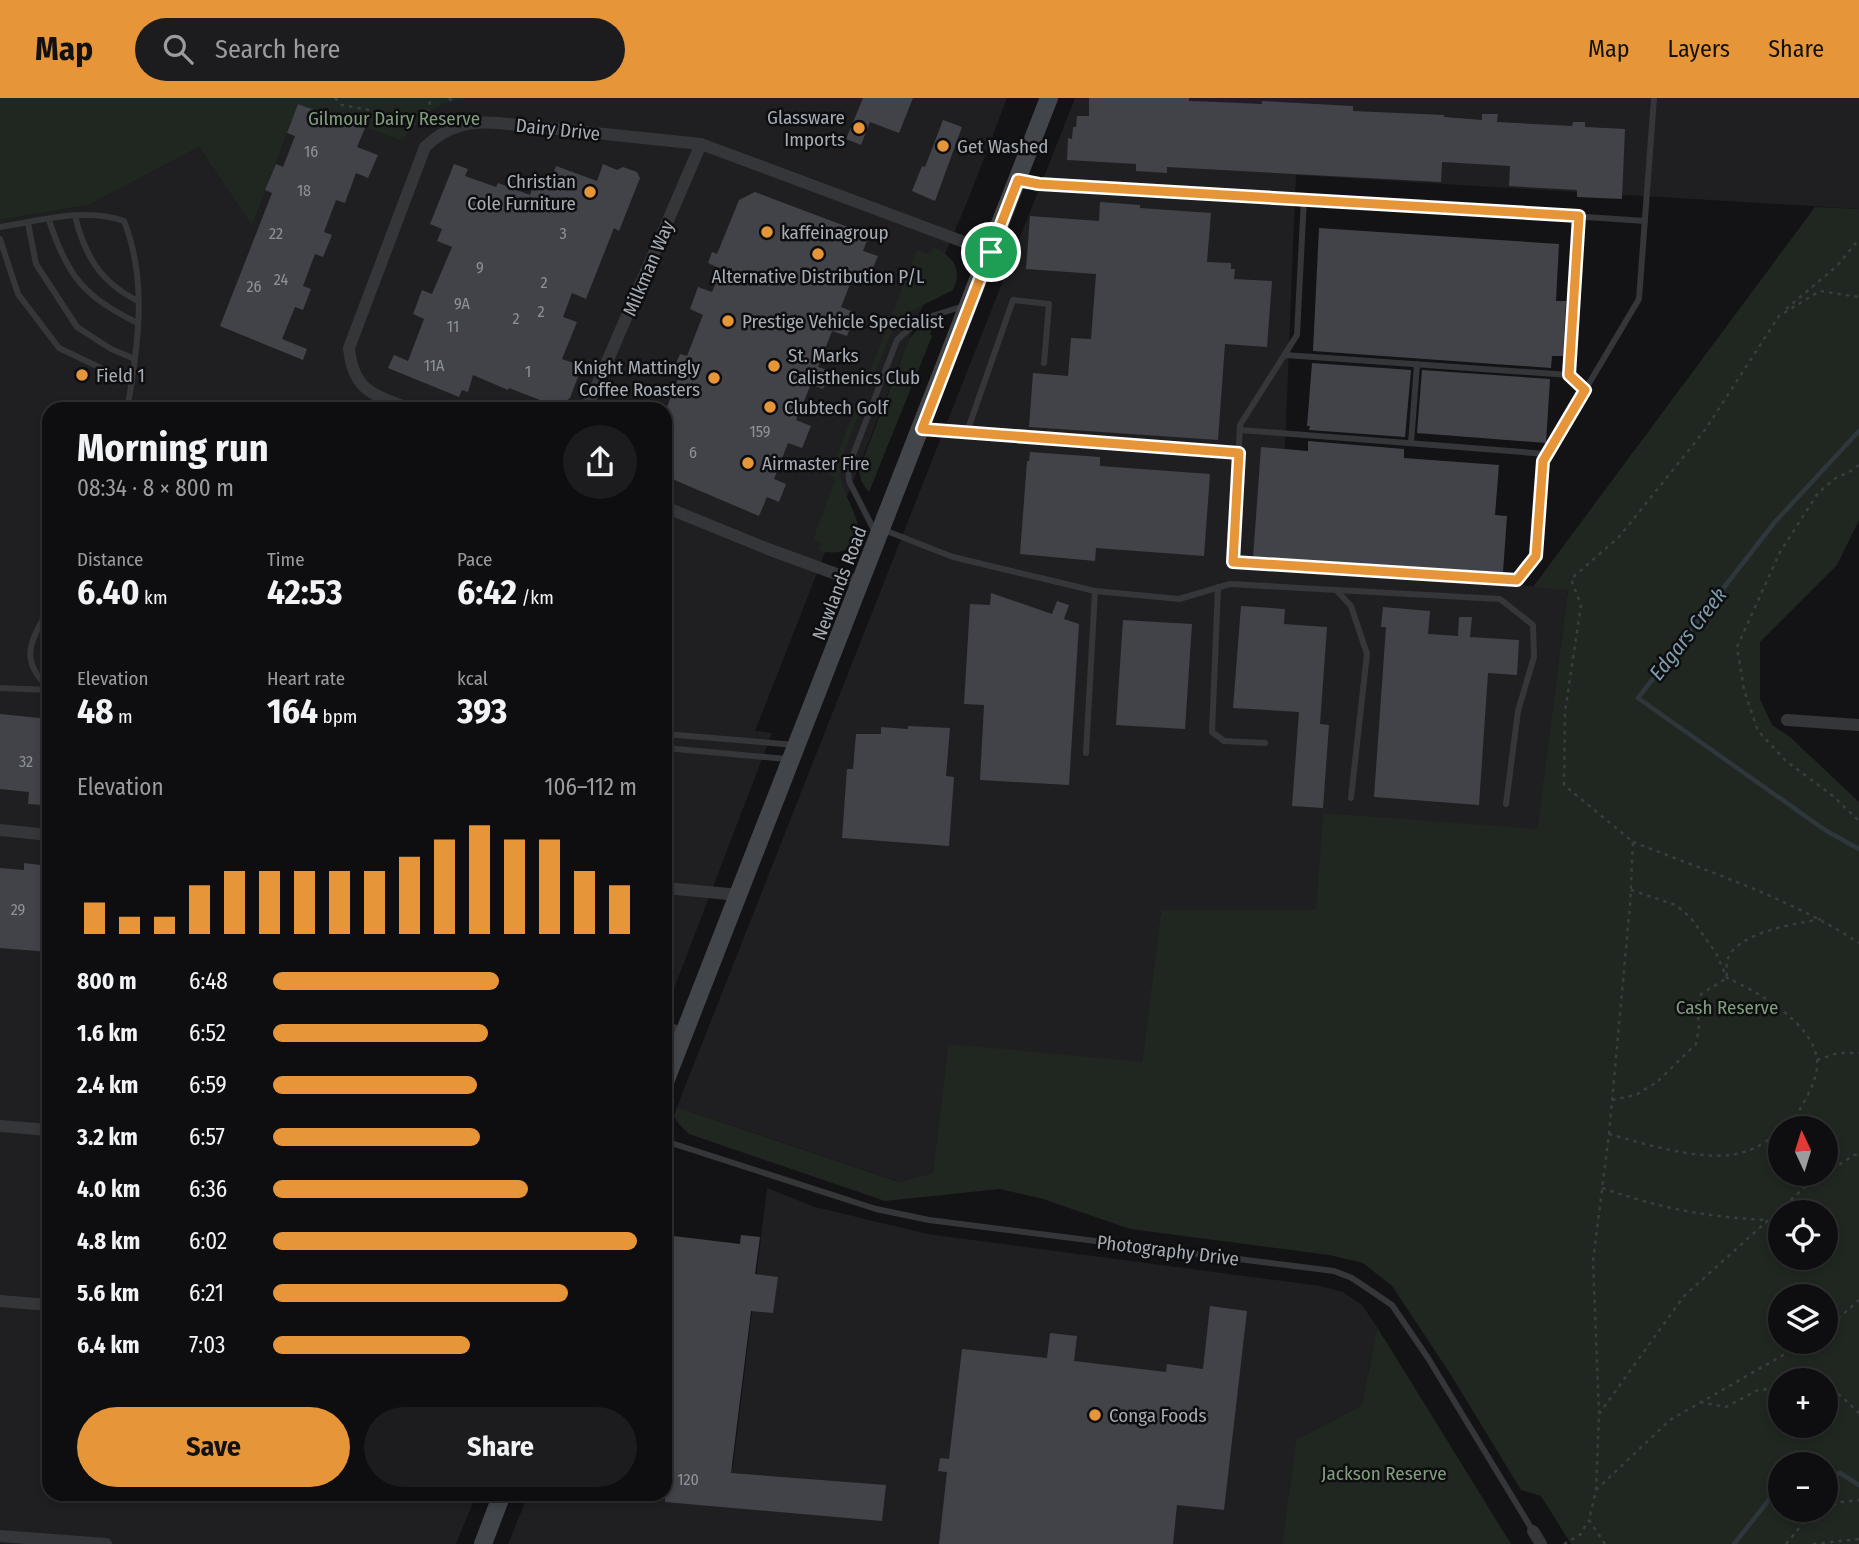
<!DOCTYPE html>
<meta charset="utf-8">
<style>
:root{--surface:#0e0e10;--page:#1c1c1e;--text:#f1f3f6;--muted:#9b9c9f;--line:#2e2e30;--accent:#e69539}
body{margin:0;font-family:"Fira Sans Condensed",sans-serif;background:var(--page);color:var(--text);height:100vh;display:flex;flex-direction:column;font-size:26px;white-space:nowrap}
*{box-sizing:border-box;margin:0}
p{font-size:23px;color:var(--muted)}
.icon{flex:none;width:38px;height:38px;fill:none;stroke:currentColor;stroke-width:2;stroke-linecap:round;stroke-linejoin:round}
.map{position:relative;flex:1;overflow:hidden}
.panel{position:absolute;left:42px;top:304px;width:630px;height:1099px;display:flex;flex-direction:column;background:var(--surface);border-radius:21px;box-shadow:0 4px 10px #0003,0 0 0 2px var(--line)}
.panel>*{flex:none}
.needle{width:46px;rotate:356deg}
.buttons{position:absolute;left:1768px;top:1018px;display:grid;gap:14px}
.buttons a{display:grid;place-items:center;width:70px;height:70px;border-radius:50%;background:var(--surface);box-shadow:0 4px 10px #0003,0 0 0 2px var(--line);font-size:35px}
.pin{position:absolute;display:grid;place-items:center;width:60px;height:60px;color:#fff;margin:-30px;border:4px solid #fff;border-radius:50%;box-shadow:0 2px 7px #0007}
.round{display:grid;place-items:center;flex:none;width:74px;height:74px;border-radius:37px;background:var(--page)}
.summary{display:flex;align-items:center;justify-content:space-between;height:119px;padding:0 35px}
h1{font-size:38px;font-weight:700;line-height:52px}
.stats{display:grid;grid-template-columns:repeat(3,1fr);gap:10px;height:119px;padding:7px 35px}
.stats div{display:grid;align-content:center}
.stats b{font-size:35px;font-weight:700}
.stats small{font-size:19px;font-weight:400}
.stats p{font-size:19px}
.chart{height:196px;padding:14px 35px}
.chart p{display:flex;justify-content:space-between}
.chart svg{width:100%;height:126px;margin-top:7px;stroke:var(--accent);stroke-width:6}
.button{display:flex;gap:14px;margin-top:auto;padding:14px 35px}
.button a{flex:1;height:80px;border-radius:42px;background:var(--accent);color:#111;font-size:28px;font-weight:700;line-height:80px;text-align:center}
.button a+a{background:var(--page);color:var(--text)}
ul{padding:0 35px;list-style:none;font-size:23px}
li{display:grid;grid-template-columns:112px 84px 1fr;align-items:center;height:52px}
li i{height:18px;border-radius:9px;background:var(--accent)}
header{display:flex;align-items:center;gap:42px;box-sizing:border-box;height:98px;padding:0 35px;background:var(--accent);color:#111}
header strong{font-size:33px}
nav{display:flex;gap:38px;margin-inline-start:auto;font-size:24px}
.search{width:490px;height:63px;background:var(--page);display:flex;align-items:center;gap:18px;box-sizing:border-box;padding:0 24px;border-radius:38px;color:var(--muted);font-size:26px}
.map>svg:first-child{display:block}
.built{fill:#1f1f22}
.green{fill:#202720;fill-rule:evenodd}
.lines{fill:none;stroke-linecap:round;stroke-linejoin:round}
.stream{stroke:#2d373c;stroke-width:4.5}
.building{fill:#424348}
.path{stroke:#3a3d40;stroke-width:2.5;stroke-dasharray:3.5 5;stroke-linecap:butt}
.lane{stroke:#343639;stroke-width:6}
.street{stroke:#343639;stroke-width:12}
.secondary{stroke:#424549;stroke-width:18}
.route-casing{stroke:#fff;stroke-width:14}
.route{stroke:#e69539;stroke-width:9}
.poi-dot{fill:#e69539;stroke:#0e0e10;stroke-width:2.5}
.labels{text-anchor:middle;stroke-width:5;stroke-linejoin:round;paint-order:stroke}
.number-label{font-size:16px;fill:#8c9299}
.poi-label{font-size:19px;fill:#a5acb4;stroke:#0e0e10;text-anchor:start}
.park-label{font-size:19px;fill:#809e7d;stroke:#0e0e10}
.street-label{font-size:19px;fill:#a5acb4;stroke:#0e0e10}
.water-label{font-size:21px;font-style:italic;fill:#7e9eae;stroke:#0e0e10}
</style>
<header>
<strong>Map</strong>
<div class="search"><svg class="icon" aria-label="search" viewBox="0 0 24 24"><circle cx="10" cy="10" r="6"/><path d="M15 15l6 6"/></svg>Search here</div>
<nav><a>Map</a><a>Layers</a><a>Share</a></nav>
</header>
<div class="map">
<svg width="1859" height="1446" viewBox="0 0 1859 1446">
<rect width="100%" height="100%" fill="#131315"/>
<g class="built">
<path d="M465 0H1007L968 102 909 241 755 633 772 635 665 914V312H49V1396L476 1397 456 1446H0V122L89 107 199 49 252 128 298 6 402 43 415 26 432 10 447 3Z"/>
<path d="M1075 0H1859V111L1296 77 1280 469 1568 491 1537 732 1323 715 1317 813 1161 812 1142 965 948 947 933 1075 900 1084 677 1009Z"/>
<path d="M767 1090 815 1109 928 1136 1320 1188 1343 1194 1362 1207 1377 1229 1362 1307 1296 1342 1282 1446H508L528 1397 665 1396V1364L733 1369Z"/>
</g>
<g class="green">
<path d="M0 0H465V1C433 5 421 18 402 43L298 6 252 128 199 49 89 107 0 122Z"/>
<path d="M1815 109 1859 111V422L1837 467 1760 544V601L1772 627 1790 639 1859 704V1446H1571L1541 1398 1521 1392 1451 1277 1392 1188 1363 1165 1329 1157 1130 1131 1043 1101 1000 1091 885 1103 689 1036 678 1025 674 1018 677 1009 899 1084 933 1075 948 946 1142 964 1161 812H1316L1323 715 1537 731 1568 492 1533 489ZM1780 1031H1825V1076H1780ZM1780 1115H1825V1160H1780ZM1780 1199H1825V1244H1780ZM1780 1283H1825V1328H1780ZM1780 1367H1825V1412H1780Z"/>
<path d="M933 149C953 158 963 171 953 192L903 217 895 226 872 281 865 286 917 152 930 157Z"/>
<path d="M933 228 930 236 932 238 869 394 861 383 859 372 909 241 917 232Z"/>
<path d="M857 306 860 313 840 364C837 389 853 405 858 428 863 451 835 459 819 452L821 445 813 442 835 382 830 376Z"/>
<path d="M1377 1229 1511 1446H1282L1296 1342 1362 1307Z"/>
</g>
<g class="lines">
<g class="stream">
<path d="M1859 333 1774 425 1638 600 1825 732 1859 751"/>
<path d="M1825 1378 1840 1375 1859 1387"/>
<path d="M1734 1446 1780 1388"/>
</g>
</g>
<g class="building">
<path d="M863 0H913L899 35 870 24 861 47 846 41Z"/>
<path d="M1089 0H1189V3L1217 4 1262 6V3L1353 8V13L1444 17V19L1482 22V16H1498L1497 24 1572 28 1573 24H1585V29L1625 31 1622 101 1577 99V92L1509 88 1510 68 1494 67 1442 64 1441 84 1167 69V75L1136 73V66L1067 62 1068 40 1072 41 1073 29H1076L1077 18H1089Z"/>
<path d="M298 6 365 30 357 49 378 57 368 80 356 75 345 105 336 102 324 134 332 137 323 159 315 156 303 188 311 191 303 212 295 209 282 241 307 251 303 262 220 228 272 95 265 92 276 66 283 69 295 38 287 35Z"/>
<path d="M943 22 962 29 935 103 912 93 922 68 925 69Z"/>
<path d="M454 66 468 71 465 78 496 89 498 85 530 97 535 82 549 87 556 68 597 83 603 66 617 72 623 69 637 74 640 80 619 133 614 130 586 201 572 195 563 219 577 224 562 261 582 268 570 300 558 309 509 290 508 292 473 277 468 294 462 292 459 299 388 270 394 257 408 263 424 221 413 216 422 192 432 196 452 149 437 143 442 131 430 126Z"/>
<path d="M755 94 869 137 863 153 878 158 868 182 854 176 841 209 856 215 847 238 832 233 818 269 830 273 823 291 811 286 796 322 811 328 802 350 788 345 774 381 786 386 779 404 767 399 759 418 665 378V314L680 276 673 272 680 256 687 258 703 217 690 211 698 189 712 194 721 171 708 165 712 154 717 156 739 102Z"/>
<path d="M1100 104 1140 107V110L1211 115 1207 164 1231 165V171H1235L1234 181 1272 183 1267 249 1225 246 1218 342 1029 329 1033 275 1068 278 1071 240 1091 241 1096 176 1026 171 1030 118 1099 123Z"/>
<path d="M1319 130 1559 146 1556 203H1566L1563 258H1552L1551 270 1313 253Z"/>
<path d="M1312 265 1411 272 1405 339 1309 332 1310 328H1307Z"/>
<path d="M1422 272 1550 281 1546 345 1417 335Z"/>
<path d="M1308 343 1404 351V360L1499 367 1495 417 1507 418 1503 474 1253 460 1261 349 1308 353Z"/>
<path d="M1030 354 1100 359V368L1210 376 1204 458 1096 450 1095 463 1020 456 1027 363H1029Z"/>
<path d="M991 495 1052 516 1057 503 1069 507 1064 521 1079 526 1069 687 980 682 984 607 964 606 970 506 990 507Z"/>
<path d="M1241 508 1285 511 1284 526 1327 529 1320 626 1329 627 1323 710 1292 708 1299 614 1233 610Z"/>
<path d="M1383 509 1430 513 1428 536 1458 538 1459 519H1472L1470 539 1519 542 1517 577 1488 575 1479 707 1374 699 1386 529H1381Z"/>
<path d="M1123 522 1192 526 1185 631 1116 627Z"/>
<path d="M0 616 49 621V699H44L43 707 28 706 29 694 0 691Z"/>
<path d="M908 628 950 630 946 678 954 679 949 748 842 740 847 671H853L856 636H881V629L908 631Z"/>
<path d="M24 765 49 768V854L0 850V770L24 772Z"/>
<path d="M665 1137 740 1146 741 1137 760 1139 755 1176 778 1179 773 1215 751 1213 731 1375 886 1387 882 1423 665 1404Z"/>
<path d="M1210 1208 1247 1213 1224 1412 1177 1407 1173 1446H939L947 1374 938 1373 940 1360 949 1361 962 1251 1047 1260 1050 1235 1077 1238 1074 1263 1166 1274 1167 1266 1203 1271Z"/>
</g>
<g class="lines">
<g class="path">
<path d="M335 0 342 7 380 14 415 26"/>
<path d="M449 0 452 3"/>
<path d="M427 15 431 0"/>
<path d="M1786 211 1837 168 1859 141"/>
<path d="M1859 367 1848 375 1837 379 1818 395 1780 454 1737 549 1744 592 1758 633 1786 663 1833 698 1859 723"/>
<path d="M1633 744C1709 774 1790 800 1859 845"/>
<path d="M1631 792 1676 807 1691 820 1716 855 1727 880C1757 893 1813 925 1817 962 1819 984 1801 1009 1790 1027L1785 1031"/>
<path d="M1817 962 1838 955H1859"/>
<path d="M1612 1002 1636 997 1657 984 1696 946 1699 929 1697 908 1701 896 1727 880C1727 875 1726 868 1727 863 1735 834 1796 826 1821 821"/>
<path d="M1609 1036C1644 1046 1712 1067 1747 1053 1759 1049 1769 1041 1780 1034"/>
<path d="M1825 1076 1854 1057 1859 1056"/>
<path d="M1602 1090C1661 1110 1704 1119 1766 1122"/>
<path d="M1825 1232 1859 1202"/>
<path d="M1825 1286H1828L1859 1315"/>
<path d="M1700 1304 1726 1309 1758 1292 1780 1290"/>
<path d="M1599 1316 1684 1198 1804 1090 1824 1076"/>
<path d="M1596 1392 1670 1322 1806 1244"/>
<path d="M1825 1411 1841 1404 1859 1402"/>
<path d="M1564 1446 1580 1437 1589 1422"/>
<path d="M1605 1446 1589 1422 1596 1392 1599 1316 1593 1163 1609 1036 1630 807 1633 744 1564 687 1565 614 1581 507 1571 481 1619 439 1705 332 1779 218 1820 193 1859 199"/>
<path d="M1786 1446 1809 1418 1822 1412"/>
<path d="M1813 1446 1859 1441"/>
</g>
<g class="lane">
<path d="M1018 82 1039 86 1304 100 1645 123"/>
<path d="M1304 100 1297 237 1240 327 1233 464 1517 482 1536 458 1543 363 1639 201 1654 0"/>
<path d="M75 118C85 158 100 184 138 203"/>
<path d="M1579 118 1569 277 1585 292"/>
<path d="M49 122C67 178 85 200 138 225"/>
<path d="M28 125 36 166 77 229 111 251 135 261"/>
<path d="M0 129C39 123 85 109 124 123 148 183 138 250 127 312"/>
<path d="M0 141 18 196 59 250 132 285"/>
<path d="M1285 257 1569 277"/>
<path d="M923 331 1239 355"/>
<path d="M1240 332 1547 356"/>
<path d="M967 334 1013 202 1049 206 1044 265"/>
<path d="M1411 345 1417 266"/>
<path d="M884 432 953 459 1095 493 1179 501 1230 486 1336 492 1351 508 1367 556 1351 700"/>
<path d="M876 436 849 383 848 370 897 242 919 222 964 208"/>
<path d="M1218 489 1212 634 1224 643 1265 645"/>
<path d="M1336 492 1500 501 1533 527 1534 559 1518 613 1506 706"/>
<path d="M49 511C31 542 18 562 49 590"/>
<path d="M0 590 49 592"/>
<path d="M665 636 796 647"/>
<path d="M665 650 787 661"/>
<path d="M1086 655 1095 493"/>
<path d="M665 1043 876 1111 929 1122 1334 1173 1352 1180 1392 1207 1428 1260 1533 1433"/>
</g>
<g class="street">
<path d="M413 312C376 297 353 295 349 250L425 49C447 28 468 23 498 25L701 46 991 154"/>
<path d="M584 312 594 294 701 46"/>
<path d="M665 409 768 451 861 485"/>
<path d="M1787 622 1859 627"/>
<path d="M0 732 49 737"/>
<path d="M665 790 739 797"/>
<path d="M665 929 684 936"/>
<path d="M0 1028 49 1032"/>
<path d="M0 1203 49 1207"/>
<path d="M1533 1433 1541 1446"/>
<path d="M0 1438 106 1446"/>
</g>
<g class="secondary">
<path d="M665 984 1049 0"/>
<path d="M483 1446 502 1396"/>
</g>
</g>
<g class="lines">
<defs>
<path id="route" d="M1018 82 1039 86 1579 118 1569 277 1585 292 1543 363 1536 458 1517 482 1233 464 1239 355 922 331Z"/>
</defs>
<use href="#route" class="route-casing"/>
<use href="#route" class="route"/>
</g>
<g class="poi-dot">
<circle cx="859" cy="30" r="7"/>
<circle cx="943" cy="48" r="7"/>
<circle cx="590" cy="94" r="7"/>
<circle cx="767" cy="134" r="7"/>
<circle cx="818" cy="156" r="7"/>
<circle cx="728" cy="223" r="7"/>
<circle cx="774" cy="268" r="7"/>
<circle cx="82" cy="277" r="7"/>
<circle cx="714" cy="280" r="7"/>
<circle cx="770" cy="309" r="7"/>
<circle cx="748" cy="365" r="7"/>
<circle cx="1095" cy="1317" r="7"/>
</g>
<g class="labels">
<g class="number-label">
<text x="311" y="59">16</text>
<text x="304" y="98">18</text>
<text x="276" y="141">22</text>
<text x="563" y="141">3</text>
<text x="480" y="175">9</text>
<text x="281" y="187">24</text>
<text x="544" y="190">2</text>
<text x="254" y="194">26</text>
<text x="462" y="211">9A</text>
<text x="541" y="219">2</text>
<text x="516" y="226">2</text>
<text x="453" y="234">11</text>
<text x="434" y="273">11A</text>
<text x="528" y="279">1</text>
<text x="760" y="339">159</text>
<text x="693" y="360">6</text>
<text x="26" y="669">32</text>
<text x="18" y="817">29</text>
<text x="688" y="1387">120</text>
</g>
<g class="poi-label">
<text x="845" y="26" text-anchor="end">Glassware<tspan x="845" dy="22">Imports</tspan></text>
<text x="957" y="55">Get Washed</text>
<text x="576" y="90" text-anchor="end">Christian<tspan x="576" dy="22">Cole Furniture</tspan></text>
<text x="781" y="141">kaffeinagroup</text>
<text x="818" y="185" text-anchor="middle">Alternative Distribution P/L</text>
<text x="742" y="230">Prestige Vehicle Specialist</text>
<text x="788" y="264">St. Marks<tspan x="788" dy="22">Calisthenics Club</tspan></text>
<text x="700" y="276" text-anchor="end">Knight Mattingly<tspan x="700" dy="22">Coffee Roasters</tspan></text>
<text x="96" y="284">Field 1</text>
<text x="784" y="316">Clubtech Golf</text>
<text x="762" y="372">Airmaster Fire</text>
<text x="1109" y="1324">Conga Foods</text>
</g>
<g class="park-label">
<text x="394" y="27">Gilmour Dairy Reserve</text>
<text x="1727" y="916">Cash Reserve</text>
<text x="1384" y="1382">Jackson Reserve</text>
</g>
<g class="street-label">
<text transform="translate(558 31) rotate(6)" y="7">Dairy Drive</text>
<text transform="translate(648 170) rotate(-67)" y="7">Milkman Way</text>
<text transform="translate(839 485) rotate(-69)" y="7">Newlands Road</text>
<text transform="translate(1168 1152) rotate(7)" y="7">Photography Drive</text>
</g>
<g class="water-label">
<text transform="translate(1688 536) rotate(-52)" y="7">Edgars Creek</text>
</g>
</g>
</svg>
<div class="buttons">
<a><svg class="needle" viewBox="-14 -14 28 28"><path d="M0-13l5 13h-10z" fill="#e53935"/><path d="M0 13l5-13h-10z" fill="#9b9c9f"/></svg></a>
<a><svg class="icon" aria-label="locate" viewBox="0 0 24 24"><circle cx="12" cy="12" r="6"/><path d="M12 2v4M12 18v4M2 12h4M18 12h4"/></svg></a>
<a><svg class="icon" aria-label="layers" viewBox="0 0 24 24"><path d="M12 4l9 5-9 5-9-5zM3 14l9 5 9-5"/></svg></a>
<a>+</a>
<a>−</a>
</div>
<div class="pin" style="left:991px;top:154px;background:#1e9e55"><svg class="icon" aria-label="arrive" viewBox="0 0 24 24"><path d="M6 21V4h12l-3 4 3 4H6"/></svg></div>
<section class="panel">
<div class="summary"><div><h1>Morning run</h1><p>08:34 · 8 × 800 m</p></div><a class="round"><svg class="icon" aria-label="share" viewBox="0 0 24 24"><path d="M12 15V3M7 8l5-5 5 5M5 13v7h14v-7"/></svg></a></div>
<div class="stats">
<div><p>Distance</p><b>6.40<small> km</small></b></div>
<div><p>Time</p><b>42:53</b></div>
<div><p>Pace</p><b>6:42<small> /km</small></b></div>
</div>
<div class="stats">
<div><p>Elevation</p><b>48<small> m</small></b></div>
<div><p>Heart rate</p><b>164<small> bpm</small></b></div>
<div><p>kcal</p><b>393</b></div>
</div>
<div class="chart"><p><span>Elevation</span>106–112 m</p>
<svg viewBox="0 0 160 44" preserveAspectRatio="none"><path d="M5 44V33M15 44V38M25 44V38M35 44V27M45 44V22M55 44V22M65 44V22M75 44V22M85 44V22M95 44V17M105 44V11M115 44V6M125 44V11M135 44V11M145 44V22M155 44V27"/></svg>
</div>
<ul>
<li><b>800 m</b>6:48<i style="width:62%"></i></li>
<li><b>1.6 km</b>6:52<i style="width:59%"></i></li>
<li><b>2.4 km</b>6:59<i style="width:56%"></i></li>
<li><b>3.2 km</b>6:57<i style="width:57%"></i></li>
<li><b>4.0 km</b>6:36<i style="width:70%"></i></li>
<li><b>4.8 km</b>6:02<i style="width:100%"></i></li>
<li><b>5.6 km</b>6:21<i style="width:81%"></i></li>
<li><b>6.4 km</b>7:03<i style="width:54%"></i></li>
</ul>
<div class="button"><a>Save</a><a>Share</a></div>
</section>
</div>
